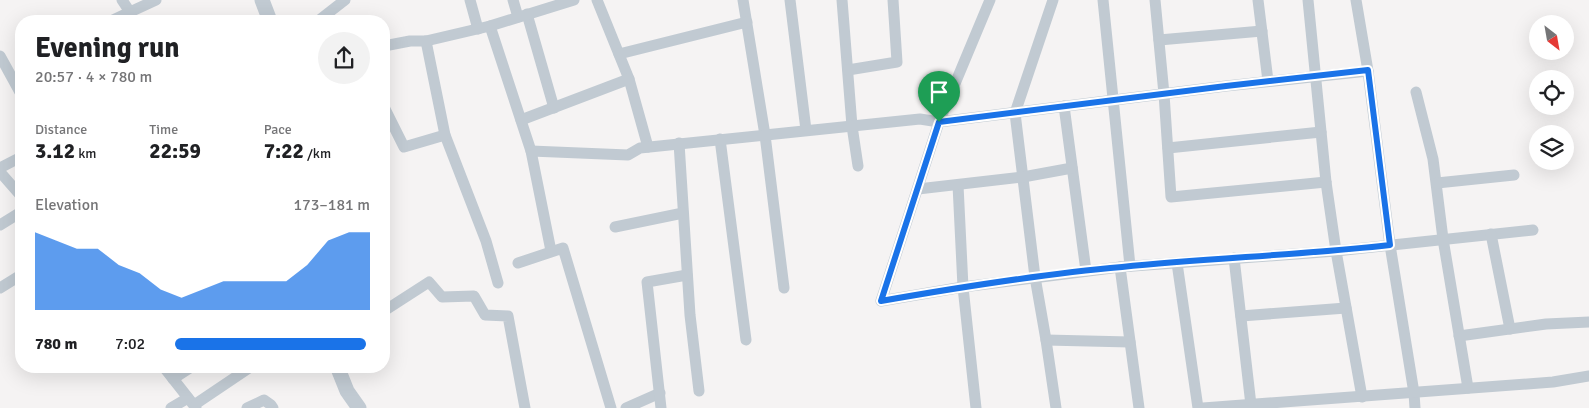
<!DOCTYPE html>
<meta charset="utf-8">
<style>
:root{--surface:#fff;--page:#f2f2f2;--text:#202124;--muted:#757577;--accent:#1a73e8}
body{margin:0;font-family:Signika,sans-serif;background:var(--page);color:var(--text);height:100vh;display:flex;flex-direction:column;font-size:19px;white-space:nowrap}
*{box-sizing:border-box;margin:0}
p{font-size:16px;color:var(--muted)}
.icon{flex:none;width:28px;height:28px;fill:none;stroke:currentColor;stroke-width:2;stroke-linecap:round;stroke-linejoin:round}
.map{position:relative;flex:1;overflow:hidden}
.panel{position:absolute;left:15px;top:15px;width:375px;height:358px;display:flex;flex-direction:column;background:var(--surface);border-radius:20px;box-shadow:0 5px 20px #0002}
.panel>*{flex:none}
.needle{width:32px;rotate:149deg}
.tools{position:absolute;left:1529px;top:15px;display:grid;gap:10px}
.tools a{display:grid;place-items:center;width:45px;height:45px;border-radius:50%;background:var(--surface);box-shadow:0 5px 20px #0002;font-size:25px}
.pin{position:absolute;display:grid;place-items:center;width:42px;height:42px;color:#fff;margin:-51px -21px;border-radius:50% 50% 50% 0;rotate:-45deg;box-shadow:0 0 5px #0007}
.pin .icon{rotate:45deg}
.round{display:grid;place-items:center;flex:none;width:52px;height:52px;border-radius:26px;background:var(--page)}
.overview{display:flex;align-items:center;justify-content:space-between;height:85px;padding:0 20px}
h1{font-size:28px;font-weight:700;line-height:38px}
.stats{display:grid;grid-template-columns:repeat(3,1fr);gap:8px;height:85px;padding:5px 20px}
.stats div{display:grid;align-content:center}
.stats b{font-size:21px;font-weight:700}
.stats small{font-size:14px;font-weight:400}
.stats p{font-size:14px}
.chart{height:140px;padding:10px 20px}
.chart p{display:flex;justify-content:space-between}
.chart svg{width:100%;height:90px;margin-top:5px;fill:var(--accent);opacity:.7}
ul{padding:0 20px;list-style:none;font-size:16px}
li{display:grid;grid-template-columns:80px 60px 1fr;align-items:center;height:38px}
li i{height:12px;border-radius:6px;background:var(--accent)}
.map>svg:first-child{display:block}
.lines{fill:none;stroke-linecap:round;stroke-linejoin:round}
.minor{stroke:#c1cad2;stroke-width:11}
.tertiary{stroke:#c1cad2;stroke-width:15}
.route-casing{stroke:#fff;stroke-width:10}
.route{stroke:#1a73e8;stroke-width:6}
</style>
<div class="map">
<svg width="1589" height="408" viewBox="0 0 1589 408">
<rect width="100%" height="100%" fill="#f5f3f3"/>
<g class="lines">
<g class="minor">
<path d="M122 0 130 12 156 0"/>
<path d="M470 0 478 29"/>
<path d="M513 0 518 17"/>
<path d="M597 0 629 79 648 147"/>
<path d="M743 0 765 135 784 288"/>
<path d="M790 0 806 130"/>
<path d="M842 0 852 126 858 166"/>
<path d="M990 0 939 122 881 301 963 287 1120 267 1336 251 1533 230"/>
<path d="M1053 0 1015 113 1035 277 1046 340 1056 408"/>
<path d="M1103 0 1130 266"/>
<path d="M1155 0 1164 94 1171 197 1326 182"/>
<path d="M1258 0 1268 81"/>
<path d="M1308 0 1326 182 1336 251 1362 397"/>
<path d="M1356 0 1368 71 1390 245 1414 393 1415 408"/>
<path d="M527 14 554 108"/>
<path d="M111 21 130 12"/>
<path d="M318 21 345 0"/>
<path d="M490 26 531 151 551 251"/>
<path d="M1159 40 1262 31"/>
<path d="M426 41 445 135 486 241 498 283"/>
<path d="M384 46 410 41H426L490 26 574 0"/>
<path d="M619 54 747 22"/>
<path d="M0 56 21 94"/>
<path d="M848 70 897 62 893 0"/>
<path d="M1416 92 1433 159 1443 239 1468 388"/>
<path d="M1064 106 1086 271"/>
<path d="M384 107 404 147 445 135"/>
<path d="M521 120 629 79"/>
<path d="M720 139 746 340"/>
<path d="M679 143 690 315 699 391"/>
<path d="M1168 148 1321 132"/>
<path d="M531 151 628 155 640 148 920 119 939 122 1226 86 1368 71"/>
<path d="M0 168 21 157"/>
<path d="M0 172 21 196"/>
<path d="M1437 183 1514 175"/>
<path d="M958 185 963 287 976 408"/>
<path d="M918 189 1023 177 1072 168"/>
<path d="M0 225 21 212"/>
<path d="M615 227 683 213"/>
<path d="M1491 234 1510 329"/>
<path d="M1234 258 1251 405"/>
<path d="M518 263 563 248 611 408"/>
<path d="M1177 263 1198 408"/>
<path d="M1120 267 1139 408"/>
<path d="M0 288 21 275"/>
<path d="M384 311 429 282 442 297 474 296 485 315 508 316 525 408"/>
<path d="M1241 316 1346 308"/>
<path d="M1459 336 1546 324 1589 322"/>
<path d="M1046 340 1130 342"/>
<path d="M163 366 196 408"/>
<path d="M173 379 193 366"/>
<path d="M194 405 252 366"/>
<path d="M171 408 188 398"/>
<path d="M247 408 264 400 271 405 273 408"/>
<path d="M626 408 660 393"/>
<path d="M661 408 647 282 687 275"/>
<path d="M1203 408 1553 382 1589 376"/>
</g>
<g class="tertiary">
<path d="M262 0 270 21"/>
<path d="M337 366 347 391 359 408"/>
</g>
</g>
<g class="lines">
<defs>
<path id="route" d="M1368 70 1390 245C1301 255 1211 258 1122 267 1041 274 961 287 881 301L939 122 1226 86Z"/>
</defs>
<use href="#route" class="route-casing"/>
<use href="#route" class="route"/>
</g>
</svg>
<div class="tools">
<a><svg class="needle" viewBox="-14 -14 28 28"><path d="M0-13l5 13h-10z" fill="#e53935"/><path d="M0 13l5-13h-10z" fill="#757577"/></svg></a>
<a><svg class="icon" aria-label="locate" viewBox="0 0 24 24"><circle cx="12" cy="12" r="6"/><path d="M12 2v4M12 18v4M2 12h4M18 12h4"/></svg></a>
<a><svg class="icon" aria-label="layers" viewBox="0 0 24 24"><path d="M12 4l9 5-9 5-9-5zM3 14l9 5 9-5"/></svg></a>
</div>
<div class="pin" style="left:939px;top:122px;background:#1e9e55"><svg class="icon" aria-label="arrive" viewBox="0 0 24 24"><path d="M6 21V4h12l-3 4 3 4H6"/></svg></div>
<section class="panel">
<div class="overview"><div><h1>Evening run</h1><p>20:57 · 4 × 780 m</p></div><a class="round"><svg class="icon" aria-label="share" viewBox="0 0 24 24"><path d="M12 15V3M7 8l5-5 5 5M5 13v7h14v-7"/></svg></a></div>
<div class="stats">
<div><p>Distance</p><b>3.12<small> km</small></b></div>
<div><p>Time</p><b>22:59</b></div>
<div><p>Pace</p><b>7:22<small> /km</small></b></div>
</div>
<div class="chart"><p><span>Elevation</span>173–181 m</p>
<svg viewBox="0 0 160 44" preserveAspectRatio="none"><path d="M0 44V6L10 10L20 14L30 14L40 22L50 26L60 34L70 38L80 34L90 30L100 30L110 30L120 30L130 22L140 10L150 6L160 6V44z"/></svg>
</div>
<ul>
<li><b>780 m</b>7:02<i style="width:98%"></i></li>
</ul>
</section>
</div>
